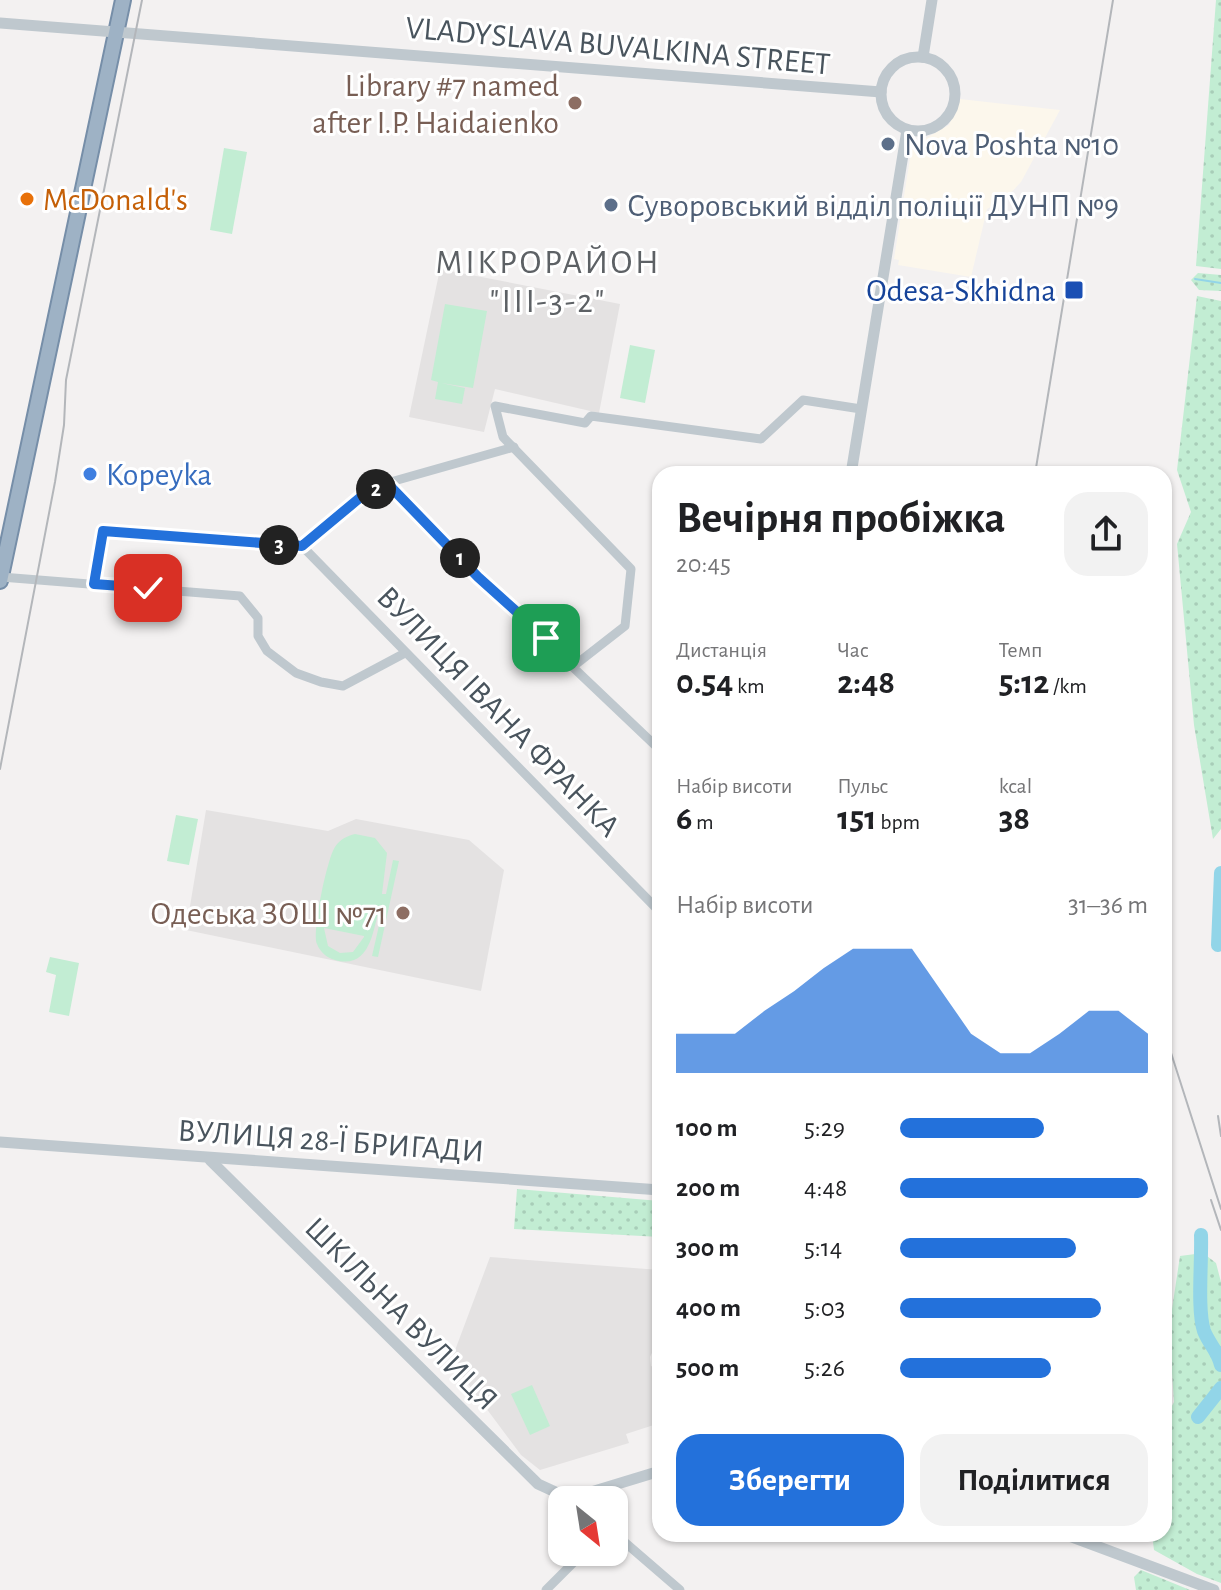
<!DOCTYPE html>
<html lang="uk">
<meta charset="utf-8">
<style>
:root{--surface:#fff;--page:#f2f2f2;--text:#202124;--muted:#757577;--accent:#2371db}
body{margin:0;font-family:"Alegreya Sans",sans-serif;background:var(--page);color:var(--text);height:100vh;display:flex;flex-direction:column;font-size:30px;white-space:nowrap}
*{box-sizing:border-box;margin:0}
p{font-size:26px;color:var(--muted)}
.icon{flex:none;width:44px;height:44px;fill:none;stroke:currentColor;stroke-width:2;stroke-linecap:round;stroke-linejoin:round}
.map{position:relative;flex:1;overflow:hidden}
.details{position:absolute;left:652px;top:466px;width:520px;height:1076px;display:flex;flex-direction:column;background:var(--surface);border-radius:24px;box-shadow:0 2px 6px #0004}
.details>*{flex:none}
.needle{width:52px;rotate:150deg}
.controls{position:absolute;left:548px;top:1486px;display:grid;gap:16px}
.controls a{display:grid;place-items:center;width:80px;height:80px;border-radius:16px;background:var(--surface);box-shadow:0 2px 6px #0004;font-size:40px}
.pin{position:absolute;display:grid;place-items:center;width:68px;height:68px;color:#fff;margin:-34px;border-radius:16px;box-shadow:0 4px 12px #0006}
.km{position:absolute;width:40px;height:40px;margin:-20px;border-radius:50%;background:#222;color:#fff;font-size:22px;line-height:40px;text-align:center}
.round{display:grid;place-items:center;flex:none;width:84px;height:84px;border-radius:24px;background:var(--page)}
.head{display:flex;align-items:center;justify-content:space-between;height:136px;padding:0 24px}
h1{font-size:44px;font-weight:700;line-height:60px}
.stats{display:grid;grid-template-columns:repeat(3,1fr);gap:12px;height:136px;padding:8px 24px}
.stats div{display:grid;align-content:center}
.stats b{font-size:34px;font-weight:700}
.stats small{font-size:22px;font-weight:400}
.stats p{font-size:22px}
.chart{height:224px;padding:16px 24px}
.chart p{display:flex;justify-content:space-between}
.chart svg{width:100%;height:144px;margin-top:8px;fill:var(--accent);opacity:.7}
.action{display:flex;gap:16px;margin-top:auto;padding:16px 24px}
.action a{flex:1;height:92px;border-radius:24px;background:var(--accent);color:#fff;font-size:32px;font-weight:700;line-height:92px;text-align:center}
.action a+a{background:var(--page);color:var(--text)}
ul{padding:0 24px;list-style:none;font-size:26px}
li{display:grid;grid-template-columns:128px 96px 1fr;align-items:center;height:60px}
li i{height:20px;border-radius:10px;background:var(--accent)}
.map>svg:first-child{display:block}
.commercial{fill:#fcf7ec}
.education{fill:#e4e2e2}
.grass{fill:url(#grass-dots)}
.pitch{fill:#c2edd3;fill-rule:evenodd}
.lines{fill:none;stroke-linecap:round;stroke-linejoin:round}
.stream{stroke:#92d5e8;stroke-width:2}
.river{stroke:#92d5e8;stroke-width:14}
.trunk-casing{stroke:#768ea8;stroke-width:18}
.minor{stroke:#bfc8ce;stroke-width:9}
.tertiary{stroke:#bfc8ce;stroke-width:11}
.trunk{stroke:#9eb2c5;stroke-width:14}
.tram{stroke:#b3b6ba;stroke-width:2}
.rail{stroke:#b3b6ba;stroke-width:2}
.route-casing{stroke:#fff;stroke-width:16}
.route{stroke:#2371db;stroke-width:10}
.education-dot{fill:#8d6e63;stroke:#fff;stroke-width:3}
.service-dot{fill:#5c6f8a;stroke:#fff;stroke-width:3}
.food-dot{fill:#e8710a;stroke:#fff;stroke-width:3}
.transit-dot{fill:#1a4fb4;stroke:#fff;stroke-width:3}
.shop-dot{fill:#3f7fe0;stroke:#fff;stroke-width:3}
.labels{text-anchor:middle;stroke-width:6;stroke-linejoin:round;paint-order:stroke}
.street-label{font-size:32px;fill:#49545d;stroke:#fff}
.education-label{font-size:32px;fill:#785e54;stroke:#fff;text-anchor:end}
.service-label{font-size:32px;fill:#4e5e75;stroke:#fff;text-anchor:start}
.food-label{font-size:32px;fill:#c56008;stroke:#fff;text-anchor:start}
.transit-label{font-size:32px;fill:#164399;stroke:#fff;text-anchor:end}
.shop-label{font-size:32px;fill:#366cbe;stroke:#fff;text-anchor:start}
.neighbourhood-label{font-size:34px;letter-spacing:2px;fill:#5d6165;stroke:#fff}
</style>
<div class="map">
<svg width="1221" height="1590" viewBox="0 0 1221 1590">
<defs>
<pattern id="grass-dots" width="8" height="8" patternUnits="userSpaceOnUse" patternTransform="scale(2)"><rect width="8" height="8" fill="#c2edd3"/><path d="M2 2h.1M6 6h.1" fill="none" stroke="#a8cdb8" stroke-width="1.8" stroke-linecap="round"/></pattern>
</defs>
<rect width="100%" height="100%" fill="#f3f1f1"/>
<path class="commercial" d="M960 99 1060 110 1021 182 1006 198 987 209 971 277 898 265 899 260 894 259 912 146 949 125Z"/>
<g class="education">
<path d="M440 269 620 304 599 413 495 389 484 432 409 417Z"/>
<path d="M206 810 328 831 356 819 469 840 504 870 481 991 186 930Z"/>
<path d="M490 1257 660 1270V1336L650 1357 651 1366 660 1371V1423L626 1434 629 1443 540 1470 521 1455 451 1361Z"/>
</g>
<g class="grass">
<path d="M1216 0H1221V269L1196 266Z"/>
<path d="M1198 273 1221 275V291L1199 290 1191 280Z"/>
<path d="M1197 296 1221 301V829L1213 839 1194 725 1177 544 1191 512 1177 470Z"/>
<path d="M517 1189 660 1201V1237L514 1229Z"/>
<path d="M1203 1253 1216 1263 1221 1282V1583L1197 1574 1154 1550 1152 1534H1164V1421L1174 1402 1169 1329 1180 1256Z"/>
<path d="M1141 1570 1190 1590H1136L1134 1577Z"/>
</g>
<g class="pitch">
<path d="M224 148 247 152 232 234 210 230Z"/>
<path d="M445 304 487 311 473 388 441 383 465 388 462 404 435 399 438 382 431 380Z"/>
<path d="M630 345 655 350 645 403 620 398Z"/>
<path d="M176 815 198 819 189 865 167 861Z"/>
<path d="M355 834 375 838 387 853 382 894H386L393 860 399 861 378 957 372 956 383 908 380 906C373 929 371 970 335 960 327 958 320 952 317 944 312 931 327 859 335 847 340 839 347 836 355 834ZM324 928 364 936V937L353 952 340 953 328 946Z"/>
<path d="M50 957 79 963 69 1016 49 1012 56 975 46 972Z"/>
<path d="M532 1385 550 1426 530 1435 511 1394Z"/>
</g>
<g class="lines">
<path class="stream" d="M1195 279 1221 283"/>
<g class="river">
<path d="M1218 945 1221 873"/>
<path d="M1201 1235C1202 1261 1197 1310 1204 1331 1209 1344 1218 1351 1221 1365"/>
<path d="M1198 1417 1221 1388"/>
</g>
<defs>
<path id="trunk" d="M0 581 123 0"/>
</defs>
<use href="#trunk" class="trunk-casing"/>
<g class="minor">
<path d="M387 483 478 577 660 750"/>
<path d="M302 546 660 912"/>
<path d="M1 577 240 596 258 618V636L267 651 296 673 321 682 343 686 405 653"/>
<path d="M94 584 103 531 302 546 362 496 387 483 514 447"/>
<path d="M575 665 625 626 631 569 503 437 495 406 585 423 591 416 761 439 803 400 861 409"/>
<path d="M614 1533 680 1590"/>
<path d="M546 1590 584 1552"/>
</g>
<g class="tertiary">
<path d="M0 23 881 92"/>
<circle cx="918" cy="94" r="37"/>
<path d="M923 57 932 0"/>
<path d="M851 474 907 130"/>
<path d="M0 1142 660 1190"/>
<path d="M210 1160 538 1484 564 1496H578L660 1471"/>
<path d="M1064 1534 1214 1590"/>
</g>
<use href="#trunk" class="trunk"/>
<path class="tram" d="M0 769 55 482 64 425 66 380 142 0"/>
<g class="rail">
<path d="M1035 474 1113 0"/>
<path d="M1164 1031 1221 1209"/>
<path d="M1218 1116 1221 1136"/>
<path d="M1211 1200 1221 1230"/>
</g>
</g>
<g class="lines">
<defs>
<path id="route" d="M148 588 94 584 103 531 302 546 362 496 387 483 478 577 546 638"/>
</defs>
<use href="#route" class="route-casing"/>
<use href="#route" class="route"/>
</g>
<g class="education-dot">
<circle cx="575" cy="103" r="8"/>
<circle cx="403" cy="913" r="8"/>
</g>
<g class="service-dot">
<circle cx="888" cy="144" r="8"/>
<circle cx="611" cy="205" r="8"/>
</g>
<circle class="food-dot" cx="27" cy="199" r="8"/>
<rect class="transit-dot" x="1064" y="280" width="20" height="20" rx="4"/>
<circle class="shop-dot" cx="90" cy="474" r="8"/>
<g class="labels">
<g class="street-label">
<text transform="translate(618 45) rotate(5)" y="11">VLADYSLAVA BUVALKINA STREET</text>
<text transform="translate(499 711) rotate(46)" y="11">ВУЛИЦЯ ІВАНА ФРАНКА</text>
<text transform="translate(331 1140) rotate(4)" y="11">ВУЛИЦЯ 28-Ї БРИГАДИ</text>
<text transform="translate(402 1313) rotate(45)" y="11">ШКІЛЬНА ВУЛИЦЯ</text>
</g>
<g class="education-label">
<text x="559" y="96">Library #7 named<tspan x="559" dy="37">after I.P. Haidaienko</tspan></text>
<text x="387" y="924">Одеська ЗОШ №71</text>
</g>
<g class="service-label">
<text x="904" y="155">Nova Poshta №10</text>
<text x="627" y="216">Суворовський відділ поліції ДУНП №9</text>
</g>
<g class="food-label">
<text x="43" y="210">McDonald's</text>
</g>
<g class="transit-label">
<text x="1056" y="301">Odesa-Skhidna</text>
</g>
<g class="shop-label">
<text x="106" y="485">Kopeyka</text>
</g>
<g class="neighbourhood-label">
<text x="548" y="273">МІКРОРАЙОН<tspan x="548" dy="39">"ІІІ-3-2"</tspan></text>
</g>
</g>
</svg>
<div class="controls">
<a><svg class="needle" viewBox="-14 -14 28 28"><path d="M0-13l5 13h-10z" fill="#e53935"/><path d="M0 13l5-13h-10z" fill="#757577"/></svg></a>
</div>
<div class="pin" style="left:546px;top:638px;background:#1e9e55"><svg class="icon" aria-label="arrive" viewBox="0 0 24 24"><path d="M6 21V4h12l-3 4 3 4H6"/></svg></div>
<div class="pin" style="left:148px;top:588px;background:#d93025"><svg class="icon" aria-label="check" viewBox="0 0 24 24"><path d="M5 12l5 5 9-10"/></svg></div>
<b class="km" style="left:460px;top:558px">1</b>
<b class="km" style="left:376px;top:489px">2</b>
<b class="km" style="left:279px;top:545px">3</b>
<section class="details">
<div class="head"><div><h1>Вечірня пробіжка</h1><p>20:45</p></div><a class="round"><svg class="icon" aria-label="share" viewBox="0 0 24 24"><path d="M12 15V3M7 8l5-5 5 5M5 13v7h14v-7"/></svg></a></div>
<div class="stats">
<div><p>Дистанція</p><b>0.54<small> km</small></b></div>
<div><p>Час</p><b>2:48</b></div>
<div><p>Темп</p><b>5:12<small> /km</small></b></div>
</div>
<div class="stats">
<div><p>Набір висоти</p><b>6<small> m</small></b></div>
<div><p>Пульс</p><b>151<small> bpm</small></b></div>
<div><p>kcal</p><b>38</b></div>
</div>
<div class="chart"><p><span>Набір висоти</span>31–36 m</p>
<svg viewBox="0 0 160 44" preserveAspectRatio="none"><path d="M0 44V32L10 32L20 32L30 25L40 19L50 12L60 6L70 6L80 6L90 19L100 32L110 38L120 38L130 32L140 25L150 25L160 32V44z"/></svg>
</div>
<ul>
<li><b>100 m</b>5:29<i style="width:58%"></i></li>
<li><b>200 m</b>4:48<i style="width:100%"></i></li>
<li><b>300 m</b>5:14<i style="width:71%"></i></li>
<li><b>400 m</b>5:03<i style="width:81%"></i></li>
<li><b>500 m</b>5:26<i style="width:61%"></i></li>
</ul>
<div class="action"><a>Зберегти</a><a>Поділитися</a></div>
</section>
</div>
